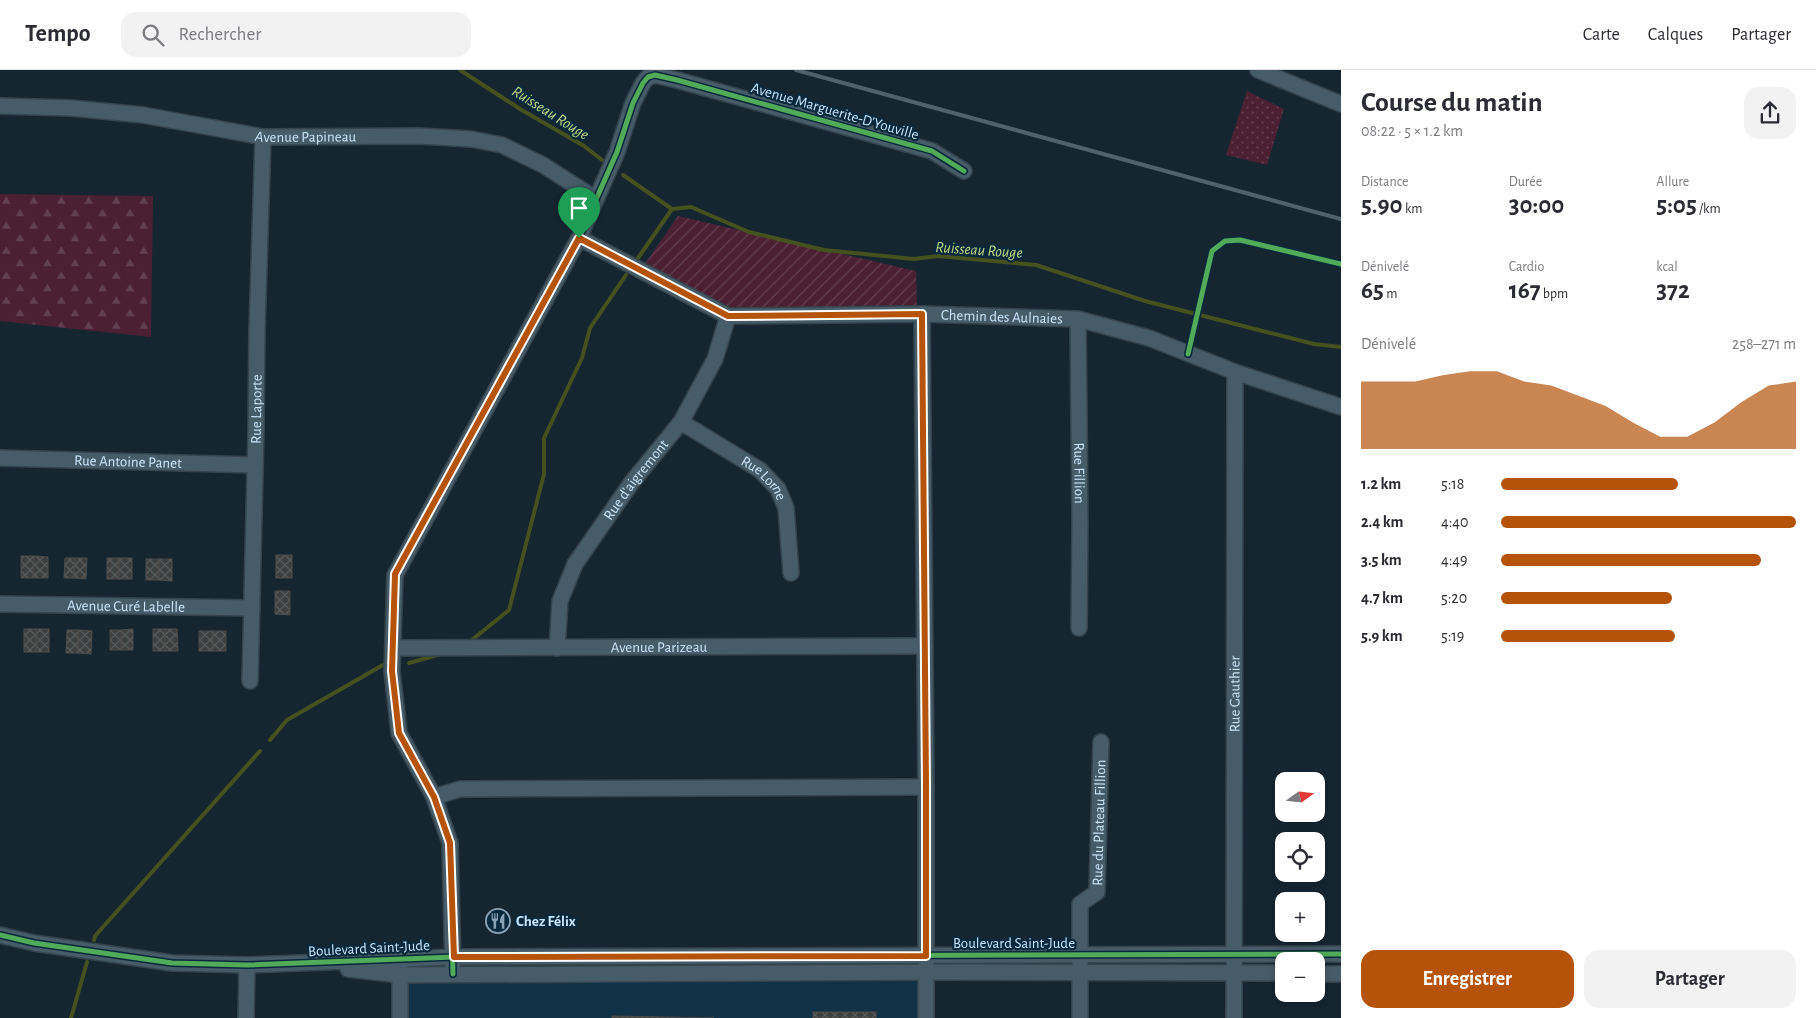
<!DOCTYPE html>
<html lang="fr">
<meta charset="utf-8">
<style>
:root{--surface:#fff;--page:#f2f2f3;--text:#2b2b33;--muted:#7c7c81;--line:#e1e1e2;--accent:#b45309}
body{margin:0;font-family:"Alegreya Sans",sans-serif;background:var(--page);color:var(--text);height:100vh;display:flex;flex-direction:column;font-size:19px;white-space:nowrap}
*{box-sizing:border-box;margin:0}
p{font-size:16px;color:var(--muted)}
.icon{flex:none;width:28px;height:28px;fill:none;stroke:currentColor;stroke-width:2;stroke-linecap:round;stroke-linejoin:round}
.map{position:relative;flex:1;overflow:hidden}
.sheet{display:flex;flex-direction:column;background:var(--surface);width:475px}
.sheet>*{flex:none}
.needle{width:32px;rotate:75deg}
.fabs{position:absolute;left:1275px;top:702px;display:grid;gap:10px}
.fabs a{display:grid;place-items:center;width:50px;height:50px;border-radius:10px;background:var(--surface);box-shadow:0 2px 8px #0003;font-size:25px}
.pin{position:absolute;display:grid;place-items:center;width:42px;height:42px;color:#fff;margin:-51px -21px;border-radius:50% 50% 50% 0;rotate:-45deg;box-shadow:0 0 5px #0007}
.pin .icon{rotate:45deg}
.round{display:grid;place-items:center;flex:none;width:52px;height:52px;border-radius:15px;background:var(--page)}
.overview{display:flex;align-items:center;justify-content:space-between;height:85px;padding:0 20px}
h1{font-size:28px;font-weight:700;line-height:38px}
.stats{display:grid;grid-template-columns:repeat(3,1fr);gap:8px;height:85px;padding:5px 20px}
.stats div{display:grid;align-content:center}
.stats b{font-size:25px;font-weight:700}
.stats small{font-size:14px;font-weight:400}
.stats p{font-size:14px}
.chart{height:140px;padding:10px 20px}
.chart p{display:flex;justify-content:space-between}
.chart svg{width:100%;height:90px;margin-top:5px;fill:var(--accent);opacity:.7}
.cta{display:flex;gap:10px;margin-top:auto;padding:10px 20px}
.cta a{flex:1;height:58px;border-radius:15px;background:var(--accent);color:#fff;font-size:20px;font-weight:700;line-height:58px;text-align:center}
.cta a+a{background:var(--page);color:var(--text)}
ul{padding:0 20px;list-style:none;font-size:16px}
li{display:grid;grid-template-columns:80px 60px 1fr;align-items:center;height:38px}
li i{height:12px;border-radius:6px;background:var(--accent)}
header{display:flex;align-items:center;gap:30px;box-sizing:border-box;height:70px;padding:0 25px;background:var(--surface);border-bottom:1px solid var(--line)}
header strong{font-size:24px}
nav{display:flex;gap:28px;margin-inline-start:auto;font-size:18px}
.search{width:350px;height:45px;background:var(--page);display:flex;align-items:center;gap:12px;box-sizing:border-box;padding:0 18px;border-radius:15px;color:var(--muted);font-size:19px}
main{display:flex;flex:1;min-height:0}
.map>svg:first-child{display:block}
.built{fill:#113146}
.grass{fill:url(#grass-dots)}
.forest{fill:url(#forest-firs)}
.garden{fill:url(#garden-furrows)}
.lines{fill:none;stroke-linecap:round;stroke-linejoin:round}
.stream{stroke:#45511e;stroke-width:4}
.building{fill:url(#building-cross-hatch);stroke:#4f4d4a}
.minor-casing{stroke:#34434c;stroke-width:18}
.minor{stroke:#475c69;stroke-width:15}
.rail{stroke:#50626c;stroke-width:4}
.cycleway-casing{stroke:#0a293c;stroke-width:8}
.cycleway{stroke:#51ab58;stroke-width:5}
.route-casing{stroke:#fff;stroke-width:10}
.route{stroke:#b45309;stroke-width:6}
.labels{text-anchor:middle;stroke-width:4.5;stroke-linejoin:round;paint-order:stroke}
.street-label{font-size:15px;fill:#c8e5fa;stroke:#0a293c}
.poi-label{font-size:15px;font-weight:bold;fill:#c8e5fa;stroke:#0a293c;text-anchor:start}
.water-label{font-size:16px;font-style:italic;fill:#c2d782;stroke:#0a293c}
</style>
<header>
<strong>Tempo</strong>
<div class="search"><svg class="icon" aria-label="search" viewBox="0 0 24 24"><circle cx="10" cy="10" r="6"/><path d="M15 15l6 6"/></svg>Rechercher</div>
<nav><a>Carte</a><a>Calques</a><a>Partager</a></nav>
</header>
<main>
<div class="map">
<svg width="1341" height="948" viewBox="0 0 1341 948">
<defs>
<pattern id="grass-dots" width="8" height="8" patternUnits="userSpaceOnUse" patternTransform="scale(1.25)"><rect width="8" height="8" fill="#4b2032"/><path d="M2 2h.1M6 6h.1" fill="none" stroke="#634051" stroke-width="1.8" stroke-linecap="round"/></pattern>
<pattern id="forest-firs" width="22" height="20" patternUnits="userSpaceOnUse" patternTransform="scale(1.25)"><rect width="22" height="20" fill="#4b2032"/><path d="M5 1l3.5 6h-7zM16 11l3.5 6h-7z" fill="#634051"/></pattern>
<pattern id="garden-furrows" width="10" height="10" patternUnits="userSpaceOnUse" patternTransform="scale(1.25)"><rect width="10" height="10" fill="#4b2032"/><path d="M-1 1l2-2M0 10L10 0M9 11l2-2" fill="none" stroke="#634051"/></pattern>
<pattern id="building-cross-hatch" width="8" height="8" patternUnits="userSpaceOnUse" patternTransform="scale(1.25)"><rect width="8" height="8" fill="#3d403f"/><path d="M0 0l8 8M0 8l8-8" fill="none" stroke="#585b5c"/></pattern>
</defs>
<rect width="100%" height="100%" fill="#152631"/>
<path class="built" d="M920 905 917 948H402V908Z"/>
<path class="grass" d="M1247 21 1284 39 1267 95 1226 85Z"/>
<path class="forest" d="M0 124 153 126 151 267 0 251Z"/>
<path class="garden" d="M678 146 916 201 917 236 728 246 640 201Z"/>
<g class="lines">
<g class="stream">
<path d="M460 0 520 39 584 76 602 90"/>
<path d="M623 105 672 139 691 137 749 162 824 180 914 189 938 186 1036 195 1145 231 1314 274 1341 277"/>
<path d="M638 188 672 139"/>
<path d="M473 569 509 540 544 404V368L582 288 590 258 626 205"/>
<path d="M409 593 441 584"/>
<path d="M270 670 287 650 383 595"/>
<path d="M94 870 95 866 260 681"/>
<path d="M71 948 87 892"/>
</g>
</g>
<g class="building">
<rect x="276" y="485" width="16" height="23"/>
<path d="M21 486H34L33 508H21Z"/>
<path d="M34 486 48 487V508H33Z"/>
<path d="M65 488H75L74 508H64Z"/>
<path d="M75 488H87L86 509 74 508Z"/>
<rect x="107" y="488" width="12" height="21"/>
<rect x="119" y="488" width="13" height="21"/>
<rect x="146" y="489" width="13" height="21"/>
<path d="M159 489H172V511L159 510Z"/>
<path d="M275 521H290V545L275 544Z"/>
<rect x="24" y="559" width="12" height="23"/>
<rect x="36" y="559" width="13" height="23"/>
<path d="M133 559V580H121V560Z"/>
<rect x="153" y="559" width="12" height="22"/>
<path d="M165 559H177L178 581H165Z"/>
<path d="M67 560H79L78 583H66Z"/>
<path d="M79 560 92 561 91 584 78 583Z"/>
<rect x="110" y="560" width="11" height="20"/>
<rect x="199" y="561" width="14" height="20"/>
<rect x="213" y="561" width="13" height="20"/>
<rect x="813" y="942" width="63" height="6"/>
<path d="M612 946 714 948H612Z"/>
</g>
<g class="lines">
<defs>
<g id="minor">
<path d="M1258 0 1341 34"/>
<path id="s1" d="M0 36 71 38 143 45 263 67 419 66 471 69 502 75 543 95 596 129"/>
<path id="s2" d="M579 168 728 246 922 244 1078 249 1149 268 1235 302 1341 337"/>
<path d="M922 244 926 717V948"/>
<path id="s3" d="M1078 249 1080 455 1079 558"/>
<path id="s4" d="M681 352 760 400 778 419 786 438 791 503"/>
<path id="s5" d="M0 388 255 395"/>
<path id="s6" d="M0 534 252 538"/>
<path id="s7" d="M393 578 925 576"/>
<path id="s8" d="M557 578 560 531 575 494 632 412 681 352 715 289 728 246"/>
<path id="s9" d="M250 611 256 360 257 260 263 67"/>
<path d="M434 727 460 719 926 717"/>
<path d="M0 865 34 873 172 893 247 895 454 887 1341 884"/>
<path d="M348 899 400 905 926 902 1284 903"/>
<path d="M453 904 450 773 434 727 399 663 392 601 395 505 579 168 617 82 633 33 643 13 648 7 655 5 677 10 932 81 964 101"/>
<path d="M1316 904H1341"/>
<path d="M246 948 247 895"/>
<path d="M400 948V895"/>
<path id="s10" d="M1080 948V834L1097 822 1101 672"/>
<path id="s11" d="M1234 948 1235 302"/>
</g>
</defs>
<use href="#minor" class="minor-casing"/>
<use href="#minor" class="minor"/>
<path class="rail" d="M796 0 1341 149"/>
<defs>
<g id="cycleway">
<path d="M1188 284 1212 181 1225 171 1240 170 1341 194"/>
<path d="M0 865 34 873 172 893 247 895 454 887 1341 884"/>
<path d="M453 904 450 773 434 727 399 663 392 601 395 505 579 168 617 82 633 33 643 13 648 7 655 5 677 10 932 81 964 101"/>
</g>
</defs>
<use href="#cycleway" class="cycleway-casing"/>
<use href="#cycleway" class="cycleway"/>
</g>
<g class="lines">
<defs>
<path id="route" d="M579 168 728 246 922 244 926 717V886L454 887 450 773 434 727 399 663 392 601 395 504Z"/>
</defs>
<use href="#route" class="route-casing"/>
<use href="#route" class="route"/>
</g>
<defs>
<symbol id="restaurant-ring" viewBox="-11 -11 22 22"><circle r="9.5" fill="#0a293c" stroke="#89a2b4" stroke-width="1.5"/><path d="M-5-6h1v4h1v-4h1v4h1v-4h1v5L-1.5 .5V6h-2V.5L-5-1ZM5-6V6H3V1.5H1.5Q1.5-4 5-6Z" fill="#89a2b4"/></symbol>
</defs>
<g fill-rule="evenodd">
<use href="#restaurant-ring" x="484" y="837" width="28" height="28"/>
</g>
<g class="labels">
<g class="street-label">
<text transform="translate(835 41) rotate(16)" y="5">Avenue Marguerite-D'Youville</text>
<text dy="5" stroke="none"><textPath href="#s1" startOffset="308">Avenue Papineau</textPath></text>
<text dy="5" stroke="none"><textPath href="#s2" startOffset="442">Chemin des Aulnaies</textPath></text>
<text dy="5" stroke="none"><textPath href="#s9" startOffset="272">Rue Laporte</textPath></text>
<text dy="5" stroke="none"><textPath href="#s5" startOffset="128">Rue Antoine Panet</textPath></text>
<text dy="5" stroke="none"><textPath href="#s3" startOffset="154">Rue Fillion</textPath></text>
<text dy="5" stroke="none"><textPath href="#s8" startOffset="191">Rue d'aigremont</textPath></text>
<text dy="5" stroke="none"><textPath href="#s4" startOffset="101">Rue Lorne</textPath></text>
<text dy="5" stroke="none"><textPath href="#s6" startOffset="126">Avenue Curé Labelle</textPath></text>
<text dy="5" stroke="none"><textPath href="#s7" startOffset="266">Avenue Parizeau</textPath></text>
<text dy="5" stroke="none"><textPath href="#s11" startOffset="324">Rue Gauthier</textPath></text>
<text dy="5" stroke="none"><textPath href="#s10" startOffset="204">Rue du Plateau Fillion</textPath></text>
<text x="1014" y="878">Boulevard Saint-Jude</text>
<text transform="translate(369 878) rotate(-3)" y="5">Boulevard Saint-Jude</text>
</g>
<g class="poi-label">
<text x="516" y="856">Chez Félix</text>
</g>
<g class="water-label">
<text transform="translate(551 42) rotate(32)" y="6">Ruisseau Rouge</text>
<text transform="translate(979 179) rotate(4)" y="6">Ruisseau Rouge</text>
</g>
</g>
</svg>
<div class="fabs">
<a><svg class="needle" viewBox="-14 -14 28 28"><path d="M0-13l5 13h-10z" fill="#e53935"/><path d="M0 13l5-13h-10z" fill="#7c7c81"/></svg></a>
<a><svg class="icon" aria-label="locate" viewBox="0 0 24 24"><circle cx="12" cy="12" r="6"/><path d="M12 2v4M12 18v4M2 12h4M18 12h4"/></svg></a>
<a>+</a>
<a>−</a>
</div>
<div class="pin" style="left:579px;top:168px;background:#1e9e55"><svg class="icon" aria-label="arrive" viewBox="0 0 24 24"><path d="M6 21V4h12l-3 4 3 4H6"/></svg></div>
</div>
<section class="sheet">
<div class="overview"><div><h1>Course du matin</h1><p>08:22 · 5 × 1.2 km</p></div><a class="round"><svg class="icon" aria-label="share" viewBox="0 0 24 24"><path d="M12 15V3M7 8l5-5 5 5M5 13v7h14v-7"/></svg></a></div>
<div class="stats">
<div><p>Distance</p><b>5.90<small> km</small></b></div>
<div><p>Durée</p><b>30:00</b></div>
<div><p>Allure</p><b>5:05<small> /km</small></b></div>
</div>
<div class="stats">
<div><p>Dénivelé</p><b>65<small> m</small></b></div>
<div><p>Cardio</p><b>167<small> bpm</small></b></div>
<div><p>kcal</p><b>372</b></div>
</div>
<div class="chart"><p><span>Dénivelé</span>258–271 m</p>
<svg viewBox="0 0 160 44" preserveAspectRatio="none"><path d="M0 44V11L10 11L20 11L30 8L40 6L50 6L60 11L70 13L80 18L90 23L100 31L110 38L120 38L130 31L140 21L150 13L160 11V44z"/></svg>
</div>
<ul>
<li><b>1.2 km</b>5:18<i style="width:60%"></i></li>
<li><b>2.4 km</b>4:40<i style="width:100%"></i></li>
<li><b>3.5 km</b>4:49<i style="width:88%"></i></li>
<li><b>4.7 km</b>5:20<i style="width:58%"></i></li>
<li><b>5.9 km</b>5:19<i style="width:59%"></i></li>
</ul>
<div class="cta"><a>Enregistrer</a><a>Partager</a></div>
</section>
</main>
